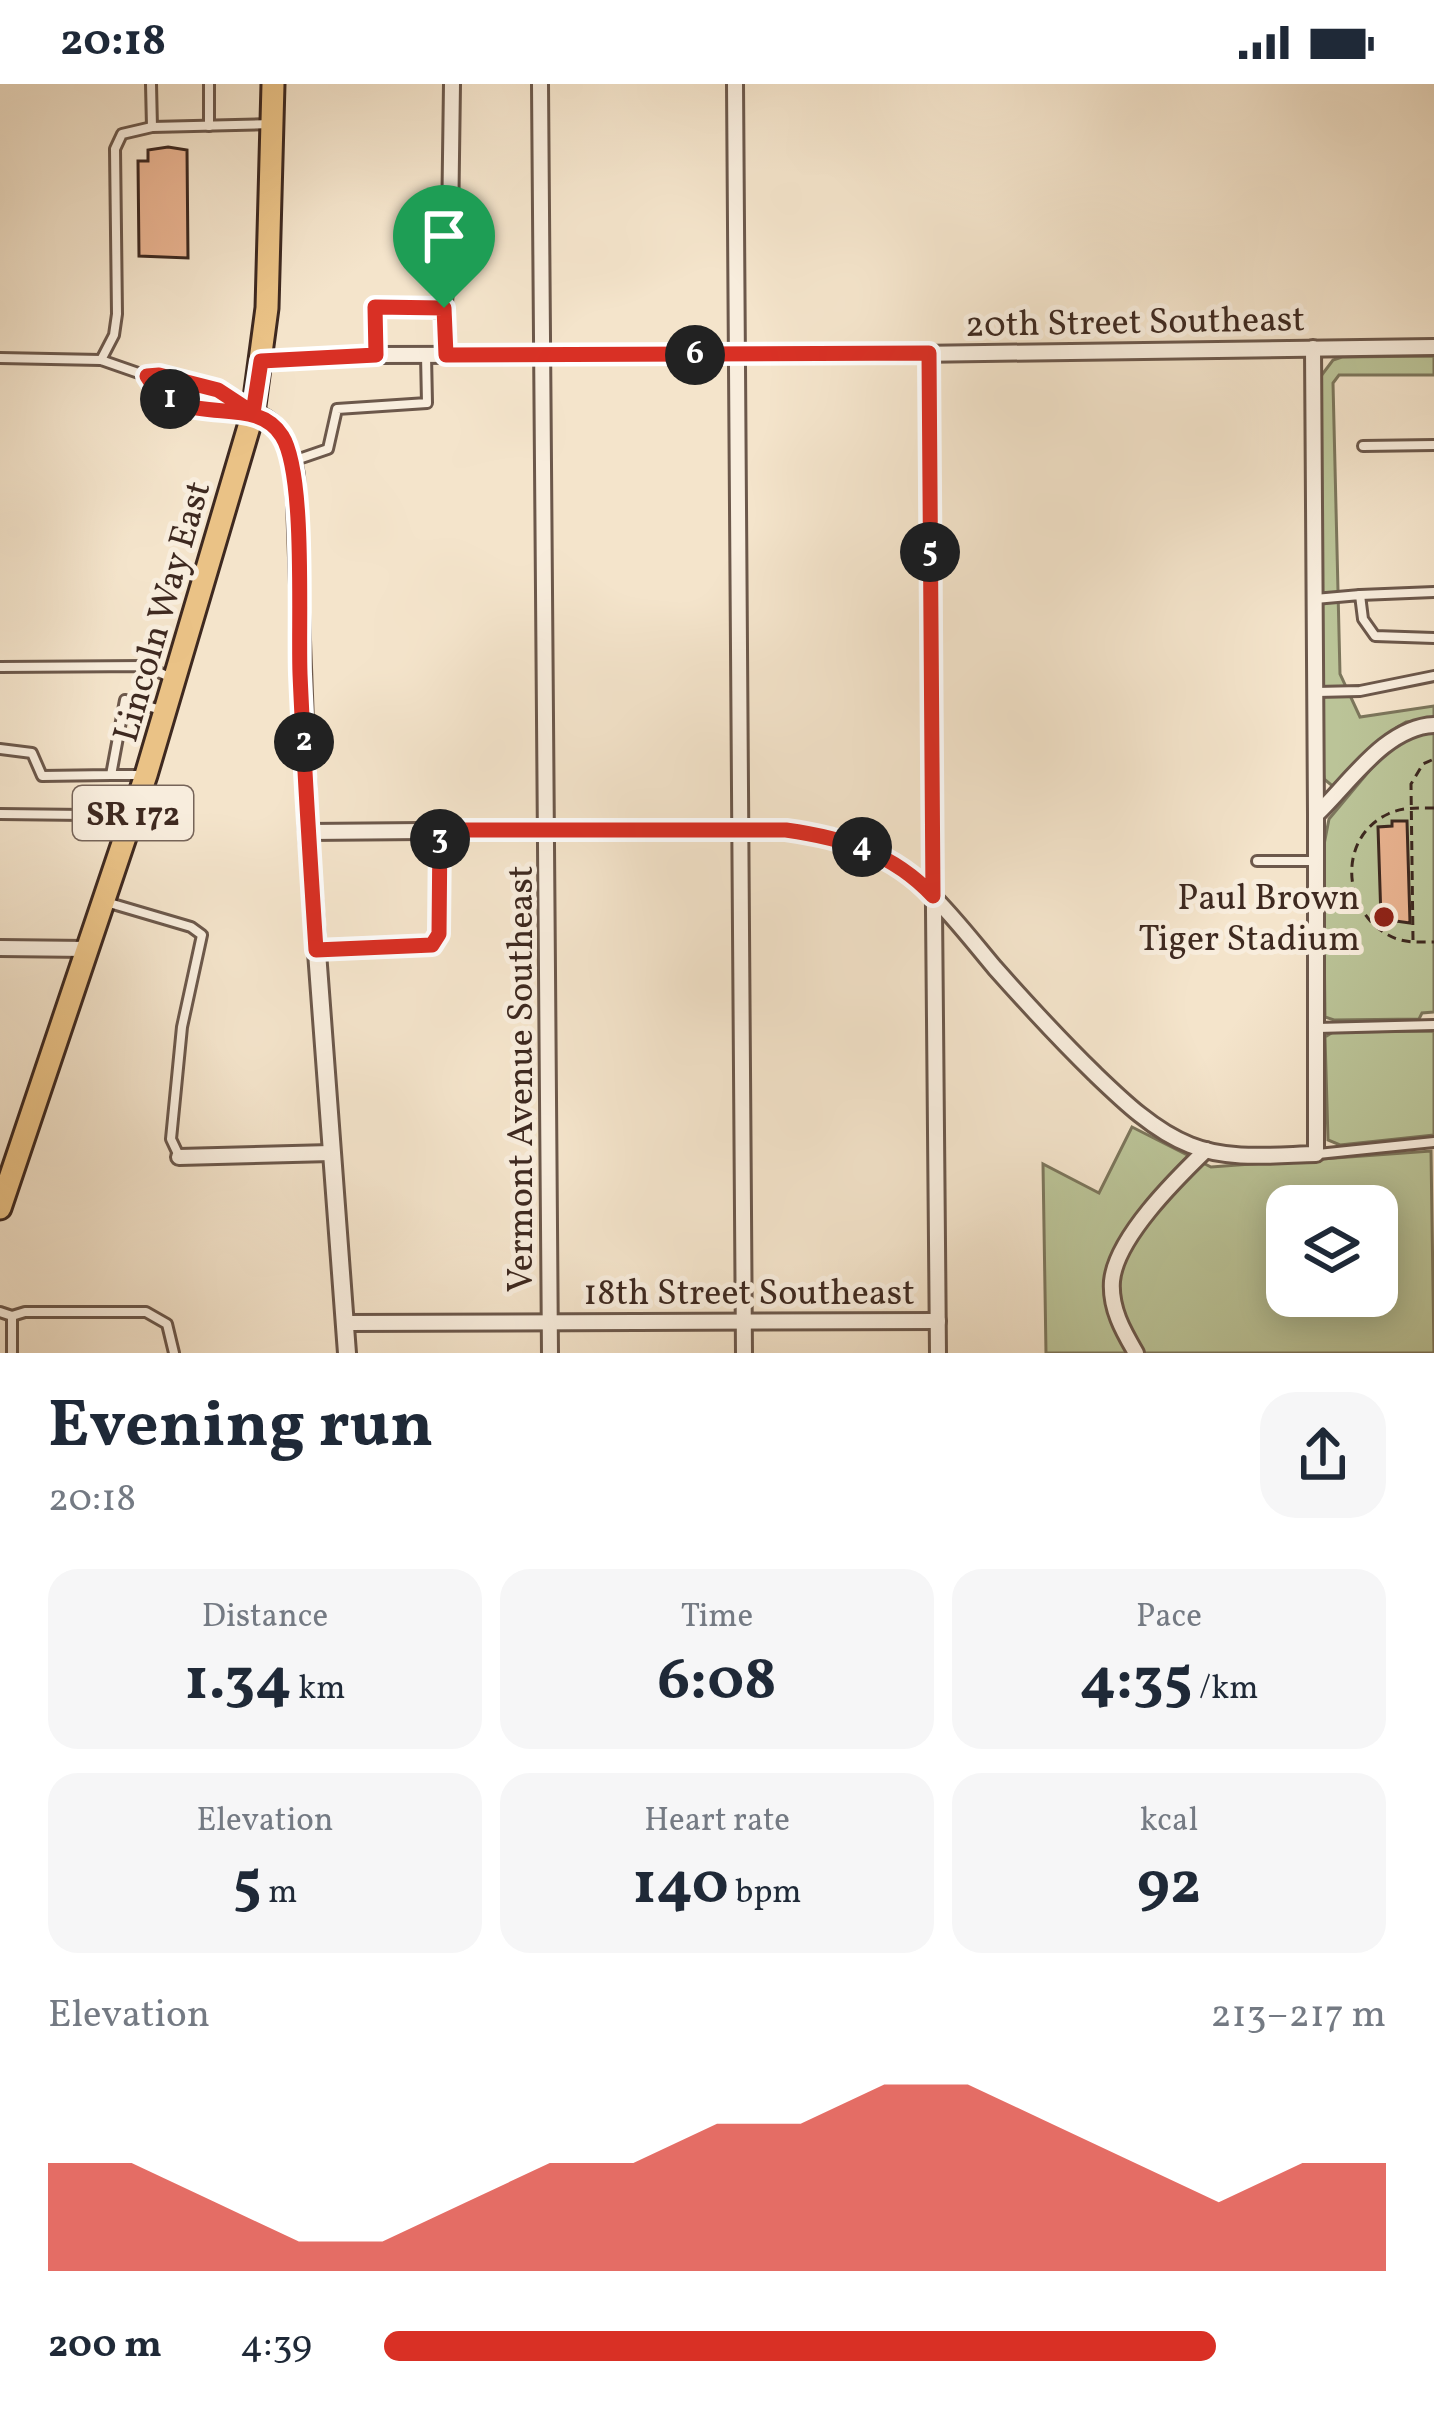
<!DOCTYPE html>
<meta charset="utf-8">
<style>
:root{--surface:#fff;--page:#f6f6f7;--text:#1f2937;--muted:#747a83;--accent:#d93025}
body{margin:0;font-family:Vollkorn,serif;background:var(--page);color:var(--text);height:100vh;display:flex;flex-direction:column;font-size:45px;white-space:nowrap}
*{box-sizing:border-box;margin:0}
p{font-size:39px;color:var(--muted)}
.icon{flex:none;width:66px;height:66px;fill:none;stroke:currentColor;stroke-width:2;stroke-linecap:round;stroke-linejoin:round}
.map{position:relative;height:1269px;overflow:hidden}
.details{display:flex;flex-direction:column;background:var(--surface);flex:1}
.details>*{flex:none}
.tools{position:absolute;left:1266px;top:1101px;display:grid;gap:24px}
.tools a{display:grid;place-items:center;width:132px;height:132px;border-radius:24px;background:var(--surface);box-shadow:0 6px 30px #0003;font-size:60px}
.pin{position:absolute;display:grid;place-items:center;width:102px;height:102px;color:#fff;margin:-123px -51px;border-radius:50% 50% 50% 0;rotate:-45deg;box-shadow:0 0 12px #0007}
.pin .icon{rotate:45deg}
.km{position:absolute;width:60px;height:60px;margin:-30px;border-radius:50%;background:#222;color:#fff;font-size:33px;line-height:60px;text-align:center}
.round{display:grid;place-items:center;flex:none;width:126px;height:126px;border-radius:36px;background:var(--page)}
.head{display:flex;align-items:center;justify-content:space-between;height:204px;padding:0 48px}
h1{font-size:66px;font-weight:700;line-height:90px}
.stats{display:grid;grid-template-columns:repeat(3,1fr);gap:18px;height:204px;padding:12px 48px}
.stats div{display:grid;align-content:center;border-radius:30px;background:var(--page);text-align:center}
.stats b{font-size:60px;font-weight:700}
.stats small{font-size:33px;font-weight:400}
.stats p{font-size:33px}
.chart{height:336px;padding:24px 48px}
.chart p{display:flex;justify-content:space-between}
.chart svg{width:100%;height:216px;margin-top:12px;fill:var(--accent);opacity:.7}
ul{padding:0 48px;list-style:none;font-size:39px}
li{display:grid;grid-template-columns:192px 144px 1fr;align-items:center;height:90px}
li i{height:30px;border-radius:15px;background:var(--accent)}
.status{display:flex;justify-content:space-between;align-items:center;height:84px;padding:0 60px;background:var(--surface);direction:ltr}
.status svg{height:33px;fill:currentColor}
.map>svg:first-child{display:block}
.green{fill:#bbc498;stroke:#7c765c;stroke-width:3;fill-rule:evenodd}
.building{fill:#e8b28f;stroke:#3e2920;stroke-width:3}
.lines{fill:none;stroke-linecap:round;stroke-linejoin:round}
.service-casing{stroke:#6c584b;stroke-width:14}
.minor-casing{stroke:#6c584b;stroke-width:20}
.tertiary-casing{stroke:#6c584b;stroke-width:22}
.primary-casing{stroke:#3e2920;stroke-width:27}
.path{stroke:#3e2920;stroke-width:3;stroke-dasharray:9 6;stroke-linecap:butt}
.service{stroke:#f8eddd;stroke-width:8}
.minor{stroke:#f8eddd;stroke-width:14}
.tertiary{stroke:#f8eddd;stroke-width:16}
.primary{stroke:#eac286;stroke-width:21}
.route-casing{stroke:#fff;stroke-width:24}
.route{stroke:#d93025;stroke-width:15}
.poi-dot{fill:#8f2418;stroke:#f8eddd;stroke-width:4.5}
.labels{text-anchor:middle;stroke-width:10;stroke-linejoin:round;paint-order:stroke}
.shield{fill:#f8eddd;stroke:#766459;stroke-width:3}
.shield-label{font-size:33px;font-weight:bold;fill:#3e2920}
.street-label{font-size:36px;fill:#3e2920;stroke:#f8eddd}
.poi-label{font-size:36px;fill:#3e2920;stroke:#f8eddd;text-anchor:end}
</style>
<div class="status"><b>20:18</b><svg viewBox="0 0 49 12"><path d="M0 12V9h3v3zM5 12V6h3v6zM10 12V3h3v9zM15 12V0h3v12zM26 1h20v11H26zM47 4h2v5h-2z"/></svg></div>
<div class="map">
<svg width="1434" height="1269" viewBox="0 0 1434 1269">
<rect width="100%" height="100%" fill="#f4e4cb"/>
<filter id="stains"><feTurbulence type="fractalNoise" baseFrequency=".00167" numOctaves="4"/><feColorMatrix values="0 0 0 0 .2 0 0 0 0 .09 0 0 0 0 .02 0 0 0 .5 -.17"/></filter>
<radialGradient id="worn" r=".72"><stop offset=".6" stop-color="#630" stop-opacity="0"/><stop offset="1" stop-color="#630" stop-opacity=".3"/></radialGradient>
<g class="green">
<path d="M1434 272V291H1339L1333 299 1340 590 1360 633 1434 622V636L1406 638 1396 644 1335 704 1324 695 1323 686 1321 292 1333 276 1342 273Z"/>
<path d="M1434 647V928L1422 929 1419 935 1334 936 1325 933 1323 766 1329 735 1390 662 1410 649Z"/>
<path d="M1434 947V1051L1340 1061 1328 1056 1325 953 1333 948Z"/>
<path d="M1132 1043 1211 1083 1431 1067 1434 1269H1046L1043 1080 1099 1109ZM1287 1122H1377V1212H1287Z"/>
</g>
<g class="building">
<path d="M168 63 187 66 188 174 139 172 138 77H148V66Z"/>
<path d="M1392 737H1407L1410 839 1381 835 1378 743 1392 742Z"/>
</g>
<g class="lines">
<defs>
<g id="service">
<path d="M151 0 152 43"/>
<path d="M209 42V0"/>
<path d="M376 270 375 223 444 224"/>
<path d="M0 274 101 276 147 292 218 306 251 328"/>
<path d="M101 276 114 251 117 230 115 65 122 50 152 43 272 40"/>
<path d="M148 293C168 326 212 329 247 329"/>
<path d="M1363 362 1434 361"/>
<path d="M293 377 328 365 337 325 427 319 426 271"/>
<path d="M1360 511 1434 508"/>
<path d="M1315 515 1360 511 1363 535 1375 552 1434 554"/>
<path d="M0 583 146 582 169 593"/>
<path d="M1317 608 1360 607 1434 592"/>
<path d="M0 665 32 669 42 692 111 691 125 616 165 627"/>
<path d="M111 691H145"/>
<path d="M0 730 85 731 129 738"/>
<path d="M1257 777H1314"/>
<path d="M106 818 191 843 202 851 182 943 171 1055 179 1072"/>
<path d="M318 866 432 861 439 850 440 746"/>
<path d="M1317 944 1434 941"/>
<path d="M1318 1070 1434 1058"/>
<path d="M0 1228 12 1232 25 1228H146L167 1240 174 1269"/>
<path d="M12 1232V1269"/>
</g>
<g id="minor">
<path d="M540 0 550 1269"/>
<path d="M735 0 744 1269"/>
<path d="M1313 264 1316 731"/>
<path d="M929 270 938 1269"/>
<path d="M446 271 443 231 450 145 452 0"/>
<path d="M261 277 369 271 916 270 1434 263"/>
<path d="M308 748 754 744C793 747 834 749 870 766 923 791 958 840 995 884 1027 920 1060 956 1095 990 1122 1016 1154 1047 1190 1061 1229 1077 1275 1071 1316 1070V731C1349 700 1385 643 1434 641"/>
<path d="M0 864 87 865"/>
<path d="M179 1073 331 1069"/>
<path d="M345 1239 938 1237"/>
<path d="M1136 1269C1123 1247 1110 1224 1112 1197 1116 1154 1176 1095 1206 1066"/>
</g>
<path id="tertiary" d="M253 329C281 338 290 364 295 391L308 748 347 1269"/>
<path id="primary" d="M0 1124 146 691 253 329 267 224 273 0"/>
</defs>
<use href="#service" class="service-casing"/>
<use href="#minor" class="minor-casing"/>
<use href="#tertiary" class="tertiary-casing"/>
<use href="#primary" class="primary-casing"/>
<g class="path">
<path d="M1434 724C1418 724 1402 723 1388 730 1334 755 1343 835 1397 855 1409 859 1422 858 1434 858"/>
<path d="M1413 856 1411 700 1423 680 1434 675"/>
</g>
<use href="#service" class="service"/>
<use href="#minor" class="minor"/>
<use href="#tertiary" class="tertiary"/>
<use href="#primary" class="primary"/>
</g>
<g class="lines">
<defs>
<path id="route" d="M444 224 375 223 376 271 261 277 253 329 218 306 159 291 147 292C182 350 253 306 282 352 306 390 298 538 300 590 304 682 310 774 316 866L432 861 439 850 440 746H786C843 754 893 769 933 812L929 269 446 271 444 224"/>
</defs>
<use href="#route" class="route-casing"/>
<use href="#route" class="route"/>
</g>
<circle class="poi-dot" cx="1384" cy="833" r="12"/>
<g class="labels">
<rect class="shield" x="73" y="702" width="120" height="54" rx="9"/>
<g class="shield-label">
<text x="133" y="741">SR 172</text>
</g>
<g class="street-label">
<text transform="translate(1135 236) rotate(-1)" y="13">20th Street Southeast</text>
<text transform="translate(160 527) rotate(-74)" y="13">Lincoln Way East</text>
<text transform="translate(519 995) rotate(-90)" y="13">Vermont Avenue Southeast</text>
<text x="749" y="1220">18th Street Southeast</text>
</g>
<g class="poi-label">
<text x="1360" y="825">Paul Brown<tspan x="1360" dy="41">Tiger Stadium</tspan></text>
</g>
</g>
<rect width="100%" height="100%" filter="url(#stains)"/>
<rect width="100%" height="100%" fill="url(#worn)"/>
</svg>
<div class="tools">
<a><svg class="icon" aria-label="layers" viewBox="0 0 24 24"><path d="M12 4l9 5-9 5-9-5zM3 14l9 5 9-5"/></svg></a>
</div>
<div class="pin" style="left:444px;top:224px;background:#1e9e55"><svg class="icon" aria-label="arrive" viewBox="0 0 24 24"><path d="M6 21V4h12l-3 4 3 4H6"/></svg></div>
<b class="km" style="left:170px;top:315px">1</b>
<b class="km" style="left:304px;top:658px">2</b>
<b class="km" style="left:440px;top:755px">3</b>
<b class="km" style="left:862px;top:763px">4</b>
<b class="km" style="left:930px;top:468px">5</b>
<b class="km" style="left:695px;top:271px">6</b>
</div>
<section class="details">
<div class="head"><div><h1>Evening run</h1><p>20:18</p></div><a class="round"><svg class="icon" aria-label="share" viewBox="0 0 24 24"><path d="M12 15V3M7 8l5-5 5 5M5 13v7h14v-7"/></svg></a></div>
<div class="stats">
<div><p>Distance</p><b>1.34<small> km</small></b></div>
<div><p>Time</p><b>6:08</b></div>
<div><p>Pace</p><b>4:35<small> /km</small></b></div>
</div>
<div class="stats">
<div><p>Elevation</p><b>5<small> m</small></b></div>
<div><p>Heart rate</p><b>140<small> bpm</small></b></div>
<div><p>kcal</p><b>92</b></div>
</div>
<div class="chart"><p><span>Elevation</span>213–217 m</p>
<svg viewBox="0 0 160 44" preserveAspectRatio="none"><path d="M0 44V22L10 22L20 30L30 38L40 38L50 30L60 22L70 22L80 14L90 14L100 6L110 6L120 14L130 22L140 30L150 22L160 22V44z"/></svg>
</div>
<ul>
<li><b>200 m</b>4:39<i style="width:83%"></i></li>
</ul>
</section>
